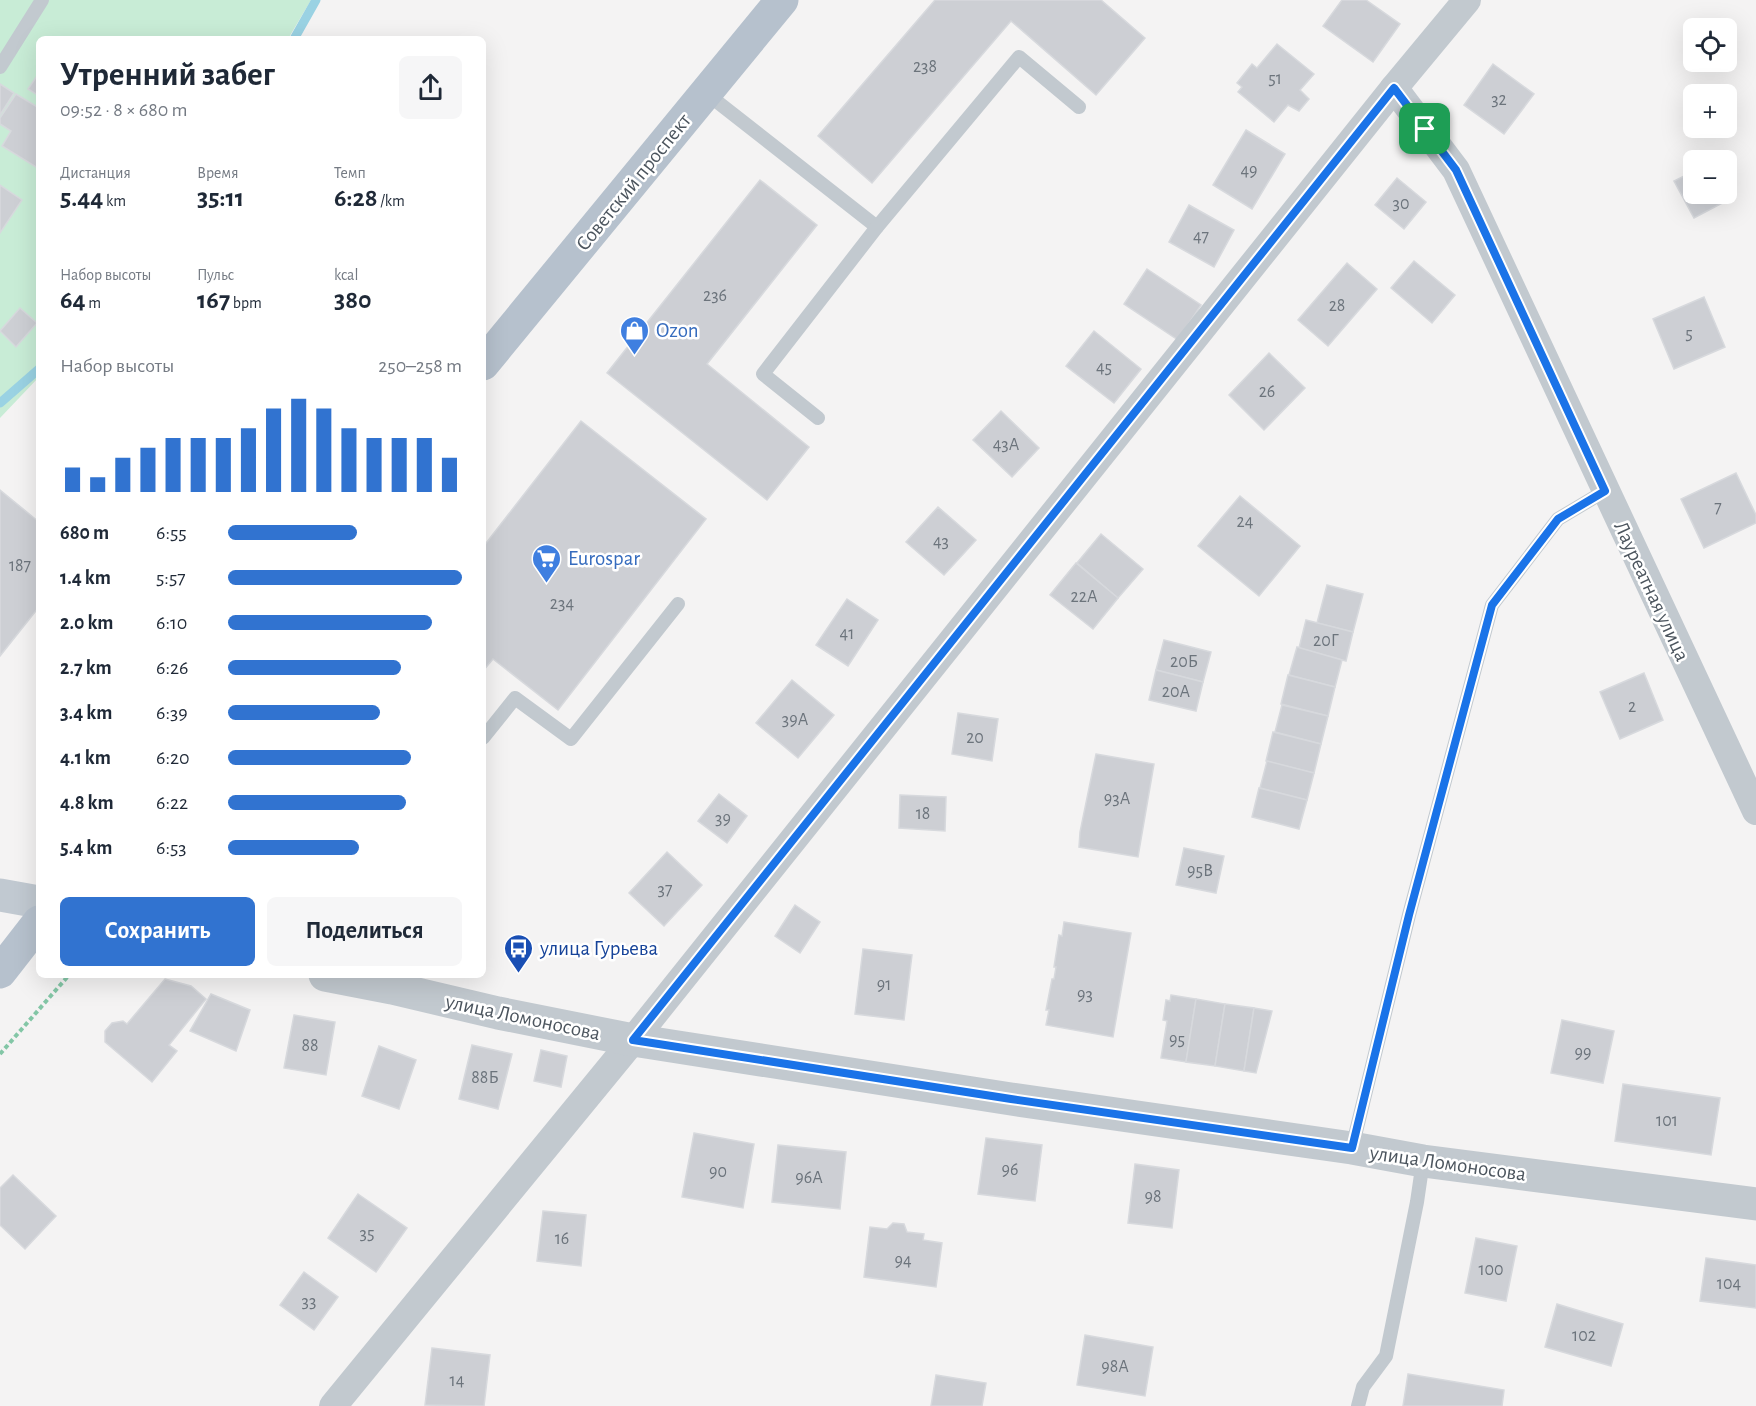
<!DOCTYPE html>
<html lang="ru">
<meta charset="utf-8">
<style>
:root{--surface:#fff;--page:#f6f6f7;--text:#1f2937;--muted:#747a83;--accent:#3173d0}
body{margin:0;font-family:"Alegreya Sans",sans-serif;background:var(--page);color:var(--text);height:100vh;display:flex;flex-direction:column;font-size:22px;white-space:nowrap}
*{box-sizing:border-box;margin:0}
p{font-size:20px;color:var(--muted)}
.icon{flex:none;width:33px;height:33px;fill:none;stroke:currentColor;stroke-width:2;stroke-linecap:round;stroke-linejoin:round}
.map{position:relative;flex:1;overflow:hidden}
.details{position:absolute;left:36px;top:36px;width:450px;height:942px;display:flex;flex-direction:column;background:var(--surface);border-radius:9px;box-shadow:0 6px 24px #0002}
.details>*{flex:none}
.controls{position:absolute;left:1683px;top:18px;display:grid;gap:12px}
.controls a{display:grid;place-items:center;width:54px;height:54px;border-radius:9px;background:var(--surface);box-shadow:0 6px 24px #0002;font-size:30px}
.pin{position:absolute;display:grid;place-items:center;width:51px;height:51px;color:#fff;margin:-26px;border-radius:12px;box-shadow:0 3px 9px #0006}
.round{display:grid;place-items:center;flex:none;width:63px;height:63px;border-radius:9px;background:var(--page)}
.head{display:flex;align-items:center;justify-content:space-between;height:102px;padding:0 24px}
h1{font-size:33px;font-weight:700;line-height:45px}
.stats{display:grid;grid-template-columns:repeat(3,1fr);gap:9px;height:102px;padding:6px 24px}
.stats div{display:grid;align-content:center}
.stats b{font-size:26px;font-weight:700}
.stats small{font-size:16px;font-weight:400}
.stats p{font-size:16px}
.chart{height:168px;padding:12px 24px}
.chart p{display:flex;justify-content:space-between}
.chart svg{width:100%;height:108px;margin-top:6px;stroke:var(--accent);stroke-width:6}
.button{display:flex;gap:12px;margin-top:auto;padding:12px 24px}
.button a{flex:1;height:69px;border-radius:9px;background:var(--accent);color:#fff;font-size:24px;font-weight:700;line-height:69px;text-align:center}
.button a+a{background:var(--page);color:var(--text)}
ul{padding:0 24px;list-style:none;font-size:20px}
li{display:grid;grid-template-columns:96px 72px 1fr;align-items:center;height:45px}
li i{height:15px;border-radius:8px;background:var(--accent)}
.map>svg:first-child{display:block}
.green{fill:#c8ecd6}
.lines{fill:none;stroke-linecap:round;stroke-linejoin:round}
.stream{stroke:#9ad2e3;stroke-width:9}
.building{fill:#cdcfd4;stroke:#d7d9dd;stroke-width:1.5}
.path{stroke:#83c6a6;stroke-width:4;stroke-dasharray:4.5 3;stroke-linecap:butt}
.service{stroke:#c2c9cf;stroke-width:14}
.minor{stroke:#c2c9cf;stroke-width:28}
.tertiary{stroke:#c2c9cf;stroke-width:33}
.secondary{stroke:#c1c9d1;stroke-width:33}
.primary{stroke:#b6c1cd;stroke-width:33}
.route-casing{stroke:#fff;stroke-width:12}
.route{stroke:#1a73e8;stroke-width:8}
.labels{text-anchor:middle;stroke-width:5;stroke-linejoin:round;paint-order:stroke}
.number-label{font-size:18px;fill:#6c747c}
.street-label{font-size:21px;fill:#4c555e;stroke:#fff}
.shop-label{font-size:21px;fill:#366cbe;stroke:#fff;text-anchor:start}
.transit-label{font-size:21px;fill:#164399;stroke:#fff;text-anchor:start}
</style>
<div class="map">
<svg width="1756" height="1406" viewBox="0 0 1756 1406">
<rect width="100%" height="100%" fill="#f4f3f3"/>
<path class="green" d="M0 0H311L288 39H39V377L0 418Z"/>
<g class="lines">
<g class="stream">
<path d="M294 39 316 0"/>
<path d="M0 403 39 369"/>
</g>
</g>
<g class="building">
<path d="M935 0H1101L1145 38 1096 95 1011 21 872 183 818 136Z"/>
<path d="M1342 0H1366L1400 24 1373 62 1323 26Z"/>
<path d="M1277 44 1314 74 1300 90 1309 99 1299 111 1288 105 1274 122 1238 92 1242 87 1237 83 1252 64 1257 68Z"/>
<path d="M1493 64 1534 94 1504 134 1464 105Z"/>
<path d="M39 73V96L28 89Z"/>
<path d="M0 84 14 93 0 115Z"/>
<path d="M16 94 39 108V163L36 167 2 146 11 131 0 124V118Z"/>
<path d="M1246 130 1285 154 1252 209 1213 185Z"/>
<path d="M1694 171V194H1726V192L1730 199 1694 218 1674 181Z"/>
<path d="M1397 178 1426 202 1404 229 1375 205Z"/>
<path d="M760 180 817 225 707 364 809 447 767 500 607 373Z"/>
<path d="M0 185 22 200 0 233Z"/>
<path d="M1189 205 1234 230 1214 267 1169 242Z"/>
<path d="M1414 261 1455 295 1432 323 1391 288Z"/>
<path d="M1347 263 1377 289 1328 346 1298 320Z"/>
<path d="M1147 269 1201 305 1178 340 1124 304Z"/>
<path d="M1704 297 1725 347 1674 369 1653 319Z"/>
<path d="M20 308 37 323 16 347 0 331Z"/>
<path d="M1094 331 1141 369 1114 403 1066 366Z"/>
<path d="M1269 353 1305 388 1264 430 1229 395Z"/>
<path d="M1001 411 1039 448 1012 477 973 440Z"/>
<path d="M581 421 706 519 558 710 493 659 483 671V547Z"/>
<path d="M1736 473 1756 515V523L1704 548 1681 499Z"/>
<path d="M0 490 39 522V607L0 656Z"/>
<path d="M1240 496 1300 546 1259 596 1198 546Z"/>
<path d="M938 507 976 540 944 575 906 542Z"/>
<path d="M1101 534 1143 569 1118 598 1077 563Z"/>
<path d="M1076 563 1118 598 1093 629 1050 595Z"/>
<path d="M1327 585 1363 594 1353 632 1317 623Z"/>
<path d="M847 599 878 620 848 666 816 645Z"/>
<path d="M1306 620 1353 632 1346 661 1299 648Z"/>
<path d="M1164 640 1211 652 1203 682 1156 670Z"/>
<path d="M1297 647 1342 660 1335 687 1289 675Z"/>
<path d="M1156 670 1203 682 1196 711 1149 700Z"/>
<path d="M1644 673 1663 720 1620 739 1600 692Z"/>
<path d="M1288 675 1335 687 1328 716 1281 704Z"/>
<path d="M792 680 834 715 798 758 756 723Z"/>
<path d="M1282 705 1328 716 1321 744 1275 732Z"/>
<path d="M958 713 998 719 992 761 952 754Z"/>
<path d="M1273 732 1321 744 1314 773 1266 761Z"/>
<path d="M1096 754 1154 764 1138 857 1079 847 1080 832Z"/>
<path d="M1267 761 1314 773 1307 800 1260 788Z"/>
<path d="M1259 788 1307 800 1299 829 1252 817Z"/>
<path d="M719 794 747 816 727 843 698 821Z"/>
<path d="M900 795 946 797 945 831 899 828Z"/>
<path d="M1184 848 1224 856 1216 893 1176 885Z"/>
<path d="M667 852 702 885 664 926 629 893Z"/>
<path d="M795 905 820 922 800 953 775 936Z"/>
<path d="M1064 922 1131 933 1113 1037 1046 1025 1049 1010H1046L1052 979H1054L1056 967H1054L1059 935 1062 936Z"/>
<path d="M863 949 912 955 904 1020 855 1014Z"/>
<path d="M165 979 191 986 206 999 169 1045 177 1051 152 1082 105 1042V1031L112 1023 123 1021 127 1024Z"/>
<path d="M211 994 250 1010 236 1051 190 1031Z"/>
<path d="M1171 995 1196 999 1186 1062 1161 1058 1167 1021 1163 1020 1166 1000 1170 1001Z"/>
<path d="M1196 999 1225 1004 1215 1066 1186 1062Z"/>
<path d="M1225 1004 1254 1008 1244 1071 1215 1066Z"/>
<path d="M1254 1008 1272 1011 1256 1073 1244 1071Z"/>
<path d="M294 1015 335 1022 326 1075 284 1068Z"/>
<path d="M1562 1020 1614 1031 1603 1083 1551 1073Z"/>
<path d="M472 1045 512 1054 498 1109 459 1099Z"/>
<path d="M379 1046 416 1060 399 1109 362 1096Z"/>
<path d="M541 1050 567 1056 561 1087 534 1081Z"/>
<path d="M1623 1084 1720 1098 1711 1155 1615 1141Z"/>
<path d="M694 1133 754 1144 743 1208 682 1197Z"/>
<path d="M986 1138 1042 1145 1035 1201 978 1194Z"/>
<path d="M778 1145 846 1152 840 1209 772 1202Z"/>
<path d="M1135 1164 1179 1170 1172 1228 1128 1223Z"/>
<path d="M13 1175 56 1216 25 1249 0 1225V1188Z"/>
<path d="M358 1194 407 1228 376 1272 328 1238Z"/>
<path d="M543 1211 586 1215 581 1266 537 1261Z"/>
<path d="M893 1223 904 1224 907 1232 924 1234 923 1240 942 1243 936 1287 864 1277 870 1227 887 1229Z"/>
<path d="M1476 1238 1517 1246 1506 1301 1465 1293Z"/>
<path d="M1706 1258 1756 1265V1308L1700 1301Z"/>
<path d="M304 1272 338 1297 314 1330 280 1305Z"/>
<path d="M1557 1304 1623 1324 1611 1366 1545 1347Z"/>
<path d="M1085 1335 1153 1347 1145 1396 1077 1385Z"/>
<path d="M432 1348 490 1355 484 1406 425 1405Z"/>
<path d="M1408 1374 1504 1390 1502 1406H1403Z"/>
<path d="M936 1375 986 1383 982 1406H931Z"/>
</g>
<g class="lines">
<path class="path" d="M0 1054 69 975"/>
<g class="service">
<path d="M0 67 42 0"/>
<path d="M706 93 877 227"/>
<path d="M818 418 763 374 877 227 1019 57 1079 107"/>
<path d="M483 738 515 698 571 739 678 604"/>
<path d="M1352 1148 1409 915 1492 605 1558 519 1605 491"/>
<path d="M1358 1406 1363 1387 1386 1356 1417 1202 1423 1161"/>
</g>
<g class="minor">
<path d="M1394 88 1456 170 1756 811"/>
<path d="M333 1406 633 1040 1394 88 1467 0"/>
</g>
<path class="tertiary" d="M325 975 392 988 498 1013 633 1040 1011 1099 1352 1148 1423 1161 1756 1204"/>
<path class="secondary" d="M0 895 39 902"/>
<g class="primary">
<path d="M483 364 782 0"/>
<path d="M0 972 39 922"/>
</g>
</g>
<g class="lines">
<defs>
<path id="route" d="M1394 88 1456 170 1605 491 1558 519 1492 605 1409 915 1352 1148 1011 1099 633 1040Z"/>
</defs>
<use href="#route" class="route-casing"/>
<use href="#route" class="route"/>
</g>
<defs>
<symbol id="shop-pin" viewBox="-11 -11 22 30"><path d="M0 17L-7.5 6A9.5 9.5 0 1 1 7.5 6Z" fill="#3f7fe0" stroke="#fff"/><path d="M-5-2.5h2.3a2.7 3.5 0 0 1 5.4 0H5L5.5 6h-11ZM-1.5-2.5h3a1.5 2.3 0 0 0-3 0Z" fill="#fff"/></symbol>
<symbol id="supermarket-pin" viewBox="-11 -11 22 30"><path d="M0 17L-7.5 6A9.5 9.5 0 1 1 7.5 6Z" fill="#3f7fe0" stroke="#fff"/><path d="M-6-5.5h2.5l.6 2H6L4.5 2H-2.5L-4.4-4H-6ZM-1.5 3.2a1.3 1.3 0 1 0 .1 0ZM3 3.2a1.3 1.3 0 1 0 .1 0Z" fill="#fff"/></symbol>
<symbol id="bus-pin" viewBox="-11 -11 22 30"><path d="M0 17L-7.5 6A9.5 9.5 0 1 1 7.5 6Z" fill="#1a4fb4" stroke="#fff"/><path d="M-5-6H5V4H4V6H2V4H-2V6H-4V4H-5ZM-3.5-4V0h7V-4ZM-3.5 1.2v1.5H-2V1.2ZM2 1.2v1.5H3.5V1.2Z" fill="#fff"/></symbol>
</defs>
<g fill-rule="evenodd">
<use href="#shop-pin" x="618" y="314" width="33" height="45"/>
<use href="#supermarket-pin" x="530" y="542" width="33" height="45"/>
<use href="#bus-pin" x="502" y="932" width="33" height="45"/>
</g>
<g class="labels">
<g class="number-label">
<text x="925" y="72">238</text>
<text x="1275" y="84">51</text>
<text x="1499" y="105">32</text>
<text x="1249" y="176">49</text>
<text x="1401" y="209">30</text>
<text x="1201" y="242">47</text>
<text x="715" y="301">236</text>
<text x="1337" y="311">28</text>
<text x="1689" y="339">5</text>
<text x="1104" y="373">45</text>
<text x="1267" y="397">26</text>
<text x="1006" y="450">43А</text>
<text x="1718" y="513">7</text>
<text x="1245" y="527">24</text>
<text x="941" y="547">43</text>
<text x="20" y="571">187</text>
<text x="1084" y="602">22А</text>
<text x="562" y="609">234</text>
<text x="847" y="639">41</text>
<text x="1326" y="646">20Г</text>
<text x="1184" y="667">20Б</text>
<text x="1176" y="697">20А</text>
<text x="1632" y="712">2</text>
<text x="795" y="725">39А</text>
<text x="975" y="743">20</text>
<text x="1117" y="804">93А</text>
<text x="923" y="819">18</text>
<text x="723" y="824">39</text>
<text x="1200" y="876">95В</text>
<text x="665" y="895">37</text>
<text x="884" y="990">91</text>
<text x="1085" y="1000">93</text>
<text x="1177" y="1045">95</text>
<text x="310" y="1051">88</text>
<text x="1583" y="1058">99</text>
<text x="485" y="1083">88Б</text>
<text x="1667" y="1126">101</text>
<text x="1010" y="1175">96</text>
<text x="718" y="1177">90</text>
<text x="809" y="1183">96А</text>
<text x="1153" y="1202">98</text>
<text x="367" y="1239">35</text>
<text x="562" y="1244">16</text>
<text x="903" y="1266">94</text>
<text x="1491" y="1275">100</text>
<text x="1729" y="1289">104</text>
<text x="309" y="1307">33</text>
<text x="1584" y="1341">102</text>
<text x="1115" y="1372">98А</text>
<text x="457" y="1386">14</text>
</g>
<g class="street-label">
<text transform="translate(633 182) rotate(-51)" y="7">Советский проспект</text>
<text transform="translate(1652 591) rotate(65)" y="7">Лауреатная улица</text>
<text transform="translate(523 1017) rotate(12)" y="7">улица Ломоносова</text>
<text transform="translate(1448 1163) rotate(8)" y="7">улица Ломоносова</text>
</g>
<g class="shop-label">
<text x="656" y="337">Ozon</text>
<text x="568" y="565">Eurospar</text>
</g>
<g class="transit-label">
<text x="540" y="955">улица Гурьева</text>
</g>
</g>
</svg>
<div class="controls">
<a><svg class="icon" aria-label="locate" viewBox="0 0 24 24"><circle cx="12" cy="12" r="6"/><path d="M12 2v4M12 18v4M2 12h4M18 12h4"/></svg></a>
<a>+</a>
<a>−</a>
</div>
<div class="pin" style="left:1425px;top:129px;background:#1e9e55"><svg class="icon" aria-label="arrive" viewBox="0 0 24 24"><path d="M6 21V4h12l-3 4 3 4H6"/></svg></div>
<section class="details">
<div class="head"><div><h1>Утренний забег</h1><p>09:52 · 8 × 680 m</p></div><a class="round"><svg class="icon" aria-label="share" viewBox="0 0 24 24"><path d="M12 15V3M7 8l5-5 5 5M5 13v7h14v-7"/></svg></a></div>
<div class="stats">
<div><p>Дистанция</p><b>5.44<small> km</small></b></div>
<div><p>Время</p><b>35:11</b></div>
<div><p>Темп</p><b>6:28<small> /km</small></b></div>
</div>
<div class="stats">
<div><p>Набор высоты</p><b>64<small> m</small></b></div>
<div><p>Пульс</p><b>167<small> bpm</small></b></div>
<div><p>kcal</p><b>380</b></div>
</div>
<div class="chart"><p><span>Набор высоты</span>250–258 m</p>
<svg viewBox="0 0 160 44" preserveAspectRatio="none"><path d="M5 44V34M15 44V38M25 44V30M35 44V26M45 44V22M55 44V22M65 44V22M75 44V18M85 44V10M95 44V6M105 44V10M115 44V18M125 44V22M135 44V22M145 44V22M155 44V30"/></svg>
</div>
<ul>
<li><b>680 m</b>6:55<i style="width:55%"></i></li>
<li><b>1.4 km</b>5:57<i style="width:100%"></i></li>
<li><b>2.0 km</b>6:10<i style="width:87%"></i></li>
<li><b>2.7 km</b>6:26<i style="width:74%"></i></li>
<li><b>3.4 km</b>6:39<i style="width:65%"></i></li>
<li><b>4.1 km</b>6:20<i style="width:78%"></i></li>
<li><b>4.8 km</b>6:22<i style="width:76%"></i></li>
<li><b>5.4 km</b>6:53<i style="width:56%"></i></li>
</ul>
<div class="button"><a>Сохранить</a><a>Поделиться</a></div>
</section>
</div>
